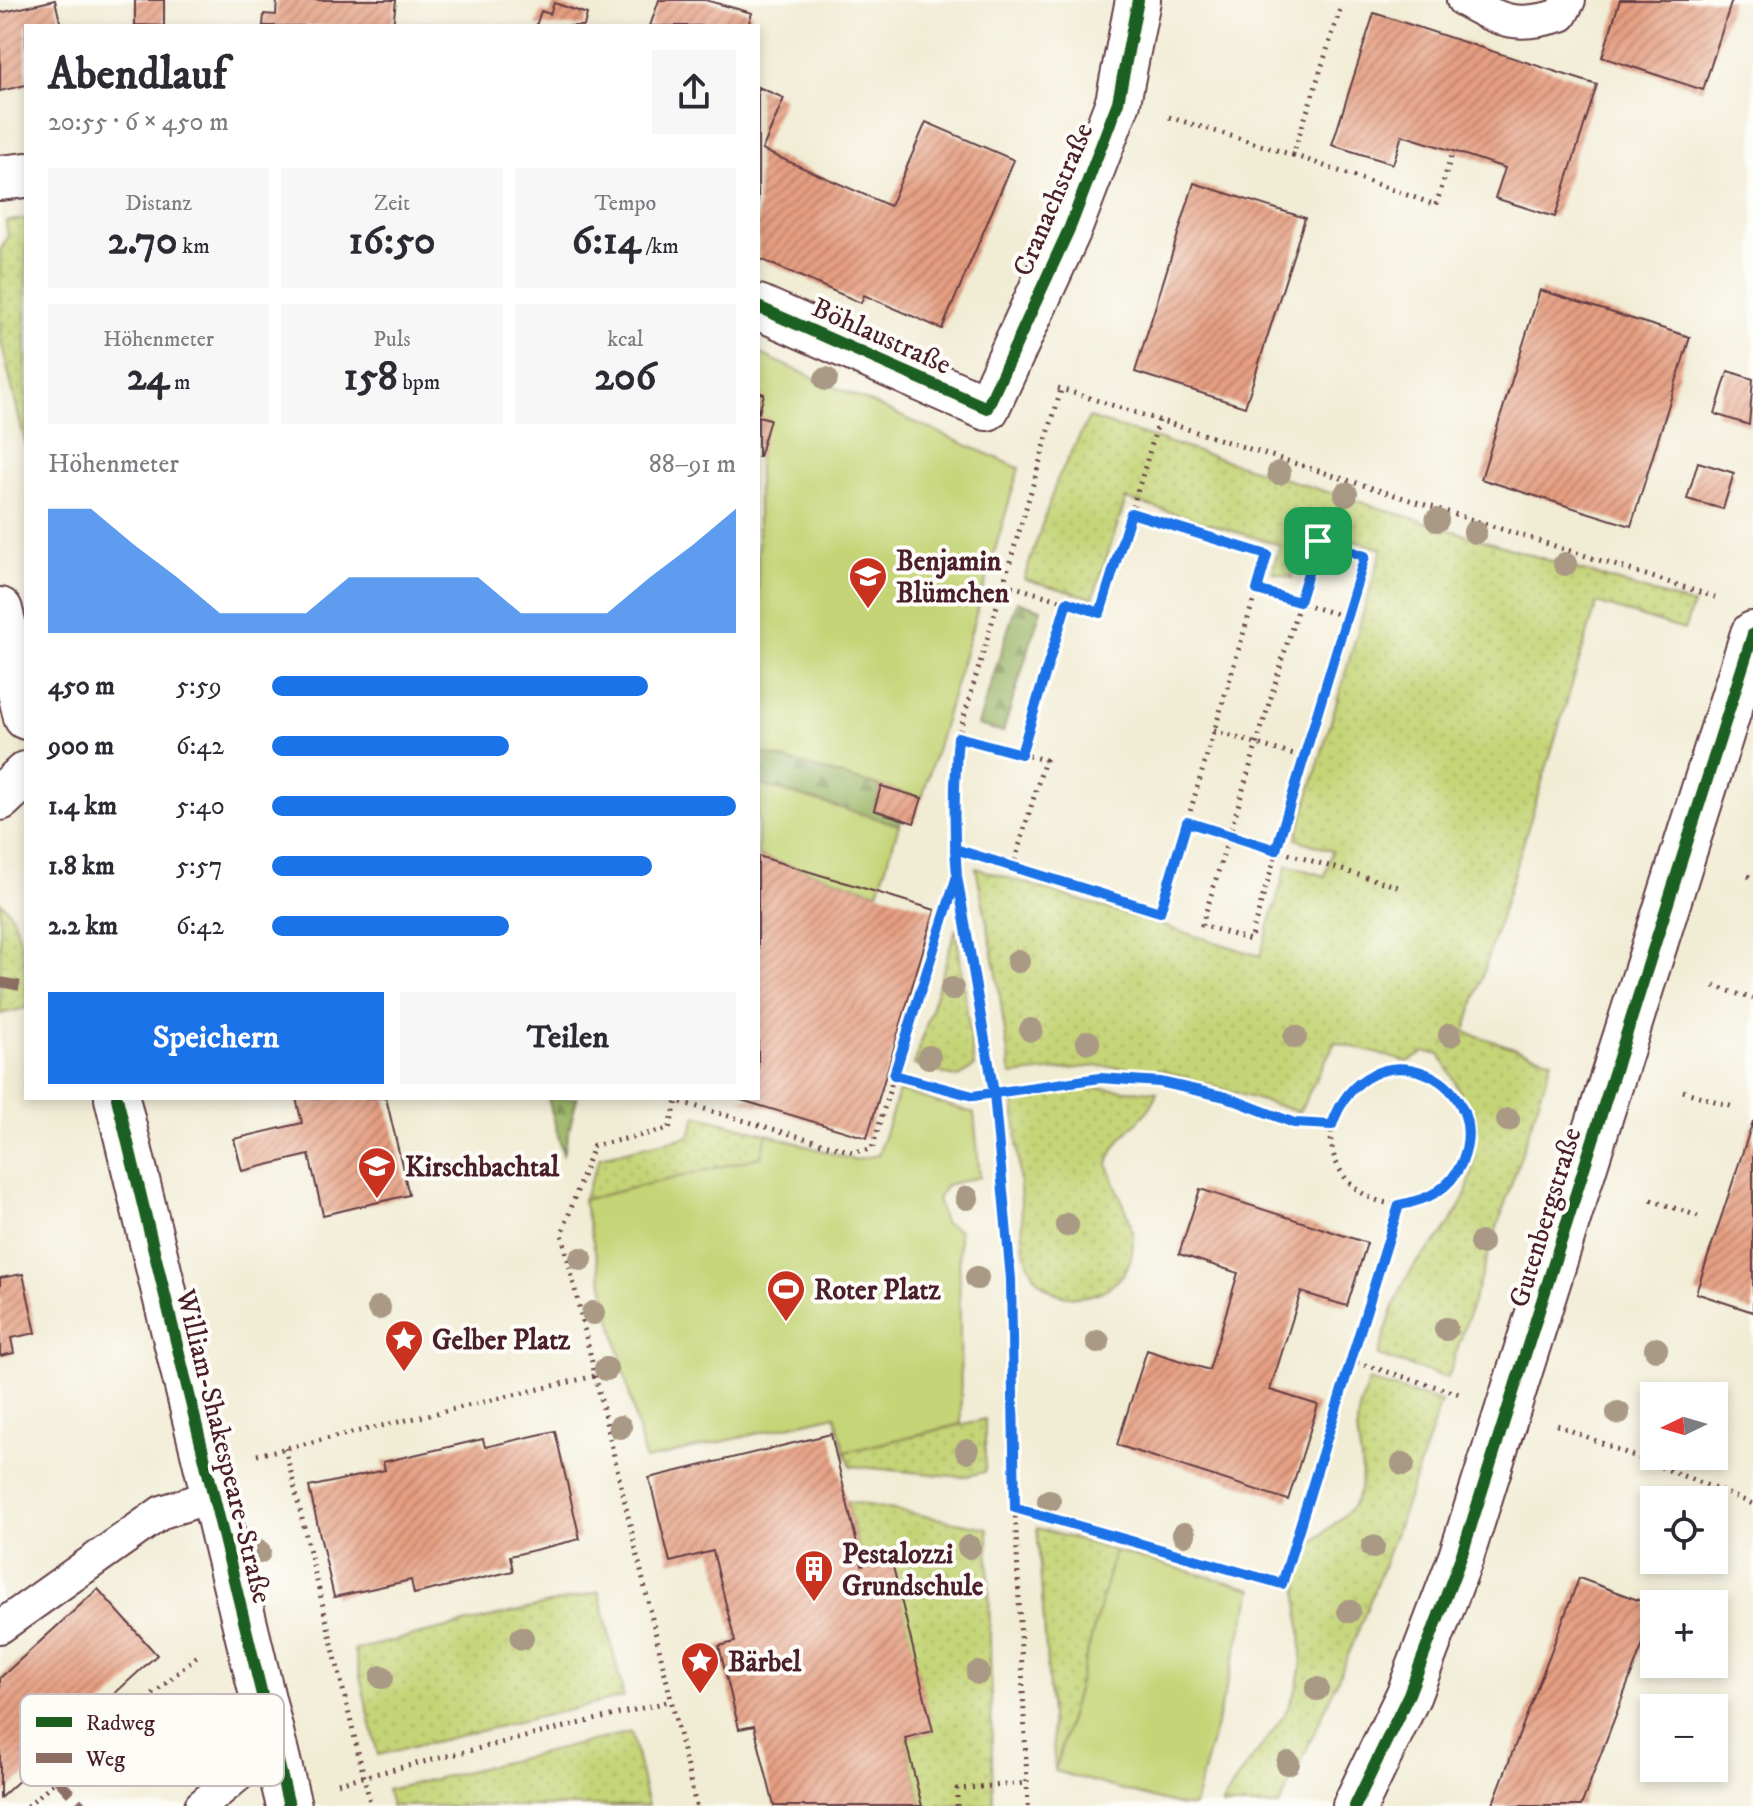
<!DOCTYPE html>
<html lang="de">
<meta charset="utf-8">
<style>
:root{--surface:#fff;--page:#f7f7f7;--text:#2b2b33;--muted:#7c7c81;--accent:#1a73e8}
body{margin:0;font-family:"IM FELL DW Pica",serif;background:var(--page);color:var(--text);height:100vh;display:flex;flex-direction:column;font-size:30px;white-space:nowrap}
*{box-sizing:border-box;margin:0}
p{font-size:26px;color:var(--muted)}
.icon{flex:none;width:44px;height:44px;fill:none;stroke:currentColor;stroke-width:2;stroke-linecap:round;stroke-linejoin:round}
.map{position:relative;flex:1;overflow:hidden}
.side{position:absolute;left:24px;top:24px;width:736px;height:1076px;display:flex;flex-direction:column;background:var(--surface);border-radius:0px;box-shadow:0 4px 12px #0003}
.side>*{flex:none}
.needle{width:52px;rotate:265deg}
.tools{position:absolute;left:1640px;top:1382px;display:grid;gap:16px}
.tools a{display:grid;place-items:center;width:88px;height:88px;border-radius:0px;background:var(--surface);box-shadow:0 4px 12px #0003;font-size:40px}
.pin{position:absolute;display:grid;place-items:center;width:68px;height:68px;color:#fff;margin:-34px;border-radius:16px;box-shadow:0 4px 12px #0006}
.round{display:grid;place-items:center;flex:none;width:84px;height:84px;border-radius:0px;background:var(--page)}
.head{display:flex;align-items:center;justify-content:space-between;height:136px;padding:0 24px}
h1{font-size:44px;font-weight:800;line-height:60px}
.metrics{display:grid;grid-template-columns:repeat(3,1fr);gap:12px;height:136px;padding:8px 24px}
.metrics div{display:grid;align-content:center;border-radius:0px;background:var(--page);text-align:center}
.metrics b{font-size:40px;font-weight:800}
.metrics small{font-size:22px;font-weight:400}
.metrics p{font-size:22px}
.chart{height:224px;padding:16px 24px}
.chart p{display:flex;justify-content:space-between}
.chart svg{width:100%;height:144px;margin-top:8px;fill:var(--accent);opacity:.7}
.primary-button{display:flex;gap:16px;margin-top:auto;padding:16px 24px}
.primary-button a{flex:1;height:92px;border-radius:0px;background:var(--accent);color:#fff;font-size:32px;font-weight:800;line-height:92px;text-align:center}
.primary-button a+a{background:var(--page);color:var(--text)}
ul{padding:0 24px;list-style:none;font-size:26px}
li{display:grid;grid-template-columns:128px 96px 1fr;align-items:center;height:60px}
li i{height:20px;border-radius:10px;background:var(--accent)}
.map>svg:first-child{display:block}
.grass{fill:url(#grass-dots);stroke:#877a50;stroke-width:2}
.forest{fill:url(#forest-firs);stroke:#726a49;stroke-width:2}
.garden{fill:#c4d476;stroke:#877a50;stroke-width:2}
.building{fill:url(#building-hatch)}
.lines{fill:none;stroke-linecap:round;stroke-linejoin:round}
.service-casing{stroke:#633e44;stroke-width:36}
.minor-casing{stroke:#633e44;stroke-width:48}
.path{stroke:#633e44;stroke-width:5;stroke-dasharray:2 6;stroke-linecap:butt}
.service{stroke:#fff;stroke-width:32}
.minor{stroke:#fff;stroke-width:44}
.quiet{stroke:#8d6e63;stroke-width:10;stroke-dasharray:20 10;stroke-linecap:butt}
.cycleway-casing{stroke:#fdfcf7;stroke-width:17}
.cycleway{stroke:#1b5e20;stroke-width:12}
.tree{fill:#aa9984}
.route-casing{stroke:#fff;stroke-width:16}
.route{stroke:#1a73e8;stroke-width:10}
.labels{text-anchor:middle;stroke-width:8;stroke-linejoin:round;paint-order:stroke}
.street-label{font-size:28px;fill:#4a1f2b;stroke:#fdfcf7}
.poi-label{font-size:28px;font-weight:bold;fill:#4a1f2b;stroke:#fdfcf7;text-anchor:start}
.key{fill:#fdfcf7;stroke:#c7baba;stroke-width:2}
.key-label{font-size:22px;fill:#4a1f2b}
</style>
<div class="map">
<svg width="1753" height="1806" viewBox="0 0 1753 1806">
<defs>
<pattern id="grass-dots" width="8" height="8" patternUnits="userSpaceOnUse" patternTransform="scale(2)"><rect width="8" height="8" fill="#c4d476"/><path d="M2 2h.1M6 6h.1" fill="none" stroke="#aab666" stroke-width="1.8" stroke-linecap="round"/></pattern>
<pattern id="forest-firs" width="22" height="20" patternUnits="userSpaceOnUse" patternTransform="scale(2)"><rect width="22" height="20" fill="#9bb667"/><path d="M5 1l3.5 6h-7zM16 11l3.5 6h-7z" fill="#809355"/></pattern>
<pattern id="building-hatch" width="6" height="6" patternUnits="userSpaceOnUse" patternTransform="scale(2)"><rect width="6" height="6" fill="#e59e81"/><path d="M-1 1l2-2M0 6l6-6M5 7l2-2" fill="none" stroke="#bc806a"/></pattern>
</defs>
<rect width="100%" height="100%" fill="#fdfcf7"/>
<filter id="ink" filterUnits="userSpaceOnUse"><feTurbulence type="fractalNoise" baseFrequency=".0125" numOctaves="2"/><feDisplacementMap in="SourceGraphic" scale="16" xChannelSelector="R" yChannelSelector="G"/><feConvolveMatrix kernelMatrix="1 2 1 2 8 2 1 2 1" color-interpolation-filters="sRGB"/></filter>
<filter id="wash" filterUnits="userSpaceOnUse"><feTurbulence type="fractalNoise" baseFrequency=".006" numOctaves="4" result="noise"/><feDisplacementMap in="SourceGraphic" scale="32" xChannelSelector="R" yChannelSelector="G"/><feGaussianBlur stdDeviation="1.8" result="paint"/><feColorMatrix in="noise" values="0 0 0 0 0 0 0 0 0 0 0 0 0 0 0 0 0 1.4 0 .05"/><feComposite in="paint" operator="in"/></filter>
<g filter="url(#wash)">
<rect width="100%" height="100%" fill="#f1ecd4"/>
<g class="grass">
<path d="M26 219V447L0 337V251L8 236 6 221Z"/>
<path d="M1089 418 1693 605 1684 630 1597 603 1465 1032 1552 1060 1448 1378 1378 1356C1388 1326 1396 1290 1415 1265 1424 1253 1436 1244 1444 1232 1490 1170 1478 1117 1440 1055L1425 1052 1408 1062 1335 1042 1299 1112 1160 1070 1098 1066 1011 1075 996 969 976 868 1260 956 1287 865 1325 876 1332 851 1296 839 1382 549 1307 526 1292 578 1272 572 1280 545 1126 499 1093 598 1024 579 1057 480Z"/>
<path d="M0 902C25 919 26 980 26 1008L0 1014Z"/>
<path d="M956 928 974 1067 958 1078 914 1065Z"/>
<path d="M1097 1088 1157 1092C1150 1121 1118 1128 1108 1164 1116 1195 1137 1218 1132 1252 1126 1294 1070 1312 1040 1282 1031 1273 1028 1261 1024 1249L1014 1096Z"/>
<path d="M696 1115 767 1134 761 1157 583 1200 600 1157 690 1136Z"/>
<path d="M1369 1381 1441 1402C1395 1541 1345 1676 1279 1806H1222C1243 1757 1293 1725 1301 1669 1307 1631 1286 1585 1309 1549 1323 1527 1353 1518 1360 1489 1365 1469 1358 1448 1357 1428 1357 1411 1363 1396 1369 1381Z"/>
<path d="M985 1419V1472L962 1477 851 1466 845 1452Z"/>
<path d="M847 1501 988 1528 993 1806H922L905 1738 932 1731 891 1559 862 1565Z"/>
<path d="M1037 1528 1115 1551 1055 1771Z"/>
<path d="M599 1592 624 1697 378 1755 354 1650Z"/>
<path d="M631 1732 648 1806H391L387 1790Z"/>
</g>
<g class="forest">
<path d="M1017 601 1041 609 1003 732 978 725Z"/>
<path d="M758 752 881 786 874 810 901 819 899 825 758 784Z"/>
<path d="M548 1098H577L563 1154Z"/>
</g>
<g class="garden">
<path d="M758 353 1019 468 922 798 758 752Z"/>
<path d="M758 784 899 825 878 892 758 856Z"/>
<path d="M899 1091 974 1113 980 1177 946 1185 937 1199 944 1223 959 1230 961 1424 845 1452 835 1415 645 1460 583 1200 761 1157 767 1134 854 1160 878 1155Z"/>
<path d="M1115 1551 1253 1589 1194 1806H1181L1055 1771Z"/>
</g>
<g id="blocks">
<g class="building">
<path d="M55 0 61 26H26V85L0 91V13Z"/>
<path d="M135 0H164V26L135 25Z"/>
<path d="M277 0H396L393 26H263L264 14 276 15Z"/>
<path d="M659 0H705L752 13 748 26H650Z"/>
<path d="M1620 0H1732L1703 90 1602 57Z"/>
<path d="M554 3 587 14 584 26H536L541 11 550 14Z"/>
<path d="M1374 13 1597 85 1555 217 1495 198 1505 168 1453 151 1402 135 1393 164 1332 145Z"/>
<path d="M758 87 784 98 762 150 890 206 926 122 1014 160 942 329 864 295 861 303 758 258Z"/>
<path d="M1194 183 1305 218 1245 407 1135 372Z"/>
<path d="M1540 290 1690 337 1631 526 1481 479Z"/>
<path d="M1728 371 1753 379 1749 425 1715 414Z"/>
<path d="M758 392 764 394 759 413H758Z"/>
<path d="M758 416 770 419 759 457H758Z"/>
<path d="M1698 462 1734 473 1723 509 1687 499Z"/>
<path d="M881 786 922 798 914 823 874 810Z"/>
<path d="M758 856 935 910 867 1138 738 1099 758 1098Z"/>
<path d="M296 1098H386L409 1195 323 1215 309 1155 242 1171 234 1139 302 1123Z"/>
<path d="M1753 1121V1312L1696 1293Z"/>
<path d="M1200 1189 1367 1243 1347 1306 1301 1292 1270 1390 1318 1405 1288 1500 1117 1445 1147 1350 1209 1370 1238 1273 1179 1254Z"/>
<path d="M23 1274 36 1333 11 1338 14 1353 0 1356V1278Z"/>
<path d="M555 1431 580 1539 510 1556 513 1571 414 1594 411 1580 334 1597 309 1487 385 1470 383 1462 457 1445 483 1439 485 1447Z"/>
<path d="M831 1434 862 1565 891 1558 933 1731 905 1738 922 1806H774L754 1726 739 1729 719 1646 735 1642 713 1551 670 1562 649 1478Z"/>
<path d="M1579 1578 1654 1606V1615L1581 1806H1492Z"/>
<path d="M98 1589 157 1655 0 1798V1678Z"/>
</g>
</g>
</g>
<g filter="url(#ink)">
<use href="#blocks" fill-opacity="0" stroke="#633e44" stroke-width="2"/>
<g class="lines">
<defs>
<g id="service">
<path d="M1463 0C1501 22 1518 28 1561 15L1569 0"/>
<path d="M0 1627 162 1512 213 1496"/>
<path d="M201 1806 273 1746"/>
</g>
<g id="minor">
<path d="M0 178 26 175"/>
<path d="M758 307 987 408 1070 227 1118 102 1138 0"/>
<path d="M0 610 26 717"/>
<path d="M0 798 26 774"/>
<path d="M117 1098 289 1806"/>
<path d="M1355 1806 1409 1694 1461 1557 1753 634"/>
</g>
</defs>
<use href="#service" class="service-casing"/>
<use href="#minor" class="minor-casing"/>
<g class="path">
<path d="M1169 117 1293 155 1341 7"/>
<path d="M1293 155 1436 205 1453 151"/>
<path d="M1058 388 1715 597"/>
<path d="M1004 584 1067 602 1021 754 1045 760 1013 867"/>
<path d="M1257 590 1346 617"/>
<path d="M1067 602 1100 613 1131 513"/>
<path d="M1214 731 1304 758"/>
<path d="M958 737 1021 754"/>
<path d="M1187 822 1229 836 1202 925 1250 940 1365 556 1318 541 1229 836 1399 887"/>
<path d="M955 849 1160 912 1267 555 1131 513 1159 420"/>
<path d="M1748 876 1753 878"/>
<path d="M1714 986 1753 999"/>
<circle cx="1399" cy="1136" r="68"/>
<path d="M894 1075 957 878"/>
<path d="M1683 1091 1733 1107"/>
<path d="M1651 1200 1698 1216"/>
<path d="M1399 1205 1352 1361 1460 1394"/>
<path d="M1557 1425 1753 1504"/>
<path d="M285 1448 371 1806"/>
<path d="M257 1455 595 1376"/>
<path d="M1015 1508 1282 1584 1352 1361"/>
<path d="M338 1783 671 1701"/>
<path d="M27 1806 200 1653"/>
<path d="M696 1806 562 1234 593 1146 669 1129 677 1101 852 1152 872 1149 894 1075 973 1096 1100 1078 1160 1082 1226 1097 1294 1123 1332 1125"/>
<path d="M957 1806V1789L1027 1783"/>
<path d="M1028 1806 1015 1508 1011 1279 994 1093 957 876 952 807 958 737 1061 390"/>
</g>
<use href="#service" class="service"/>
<use href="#minor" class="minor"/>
<g class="quiet">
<path d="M0 982 26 987"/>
<path d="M57 1779 82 1806"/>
</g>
<defs>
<g id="cycleway">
<path d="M758 307 987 408 1070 227 1118 102 1138 0"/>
<path d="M117 1098 289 1806"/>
<path d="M1355 1806 1409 1694 1461 1557 1753 634"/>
</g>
</defs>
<use href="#cycleway" class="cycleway-casing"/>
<use href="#cycleway" class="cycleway"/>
</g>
<g class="tree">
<circle cx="826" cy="379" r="12"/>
<circle cx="1279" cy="473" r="12"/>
<circle cx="1346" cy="494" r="12"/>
<circle cx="1437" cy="520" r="12"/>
<circle cx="1475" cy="532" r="12"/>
<circle cx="1565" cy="564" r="12"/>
<circle cx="1018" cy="961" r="12"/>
<circle cx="952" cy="989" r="12"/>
<circle cx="1031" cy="1030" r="12"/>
<circle cx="1450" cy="1035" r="12"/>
<circle cx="1295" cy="1037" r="12"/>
<circle cx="1088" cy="1042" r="12"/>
<circle cx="929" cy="1057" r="12"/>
<circle cx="1508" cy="1120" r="12"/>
<circle cx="967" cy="1198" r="12"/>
<circle cx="1067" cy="1225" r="12"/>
<circle cx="1481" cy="1243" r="12"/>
<circle cx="581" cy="1259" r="12"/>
<circle cx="977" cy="1278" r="12"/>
<circle cx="379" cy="1308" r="12"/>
<circle cx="593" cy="1313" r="12"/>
<circle cx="1446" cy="1329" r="12"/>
<circle cx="1098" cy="1342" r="12"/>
<circle cx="1656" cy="1349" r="12"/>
<circle cx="606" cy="1369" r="12"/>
<circle cx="1618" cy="1413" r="12"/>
<circle cx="620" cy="1427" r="12"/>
<circle cx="967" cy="1451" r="12"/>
<circle cx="1403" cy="1464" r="12"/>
<circle cx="1049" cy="1501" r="12"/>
<circle cx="1184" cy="1534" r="12"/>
<circle cx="969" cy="1547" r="12"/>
<circle cx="1373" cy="1547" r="12"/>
<circle cx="259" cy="1552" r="12"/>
<circle cx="1349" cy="1611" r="12"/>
<circle cx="522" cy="1638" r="12"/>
<circle cx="978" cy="1673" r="12"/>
<circle cx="382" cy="1677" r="12"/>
<circle cx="1317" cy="1689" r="12"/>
<circle cx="1288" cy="1763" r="12"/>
</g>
</g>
<g class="lines" filter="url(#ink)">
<defs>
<path id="route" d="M1318 541 1299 602 1257 590 1267 555 1131 513 1100 613 1067 602 1021 754 958 737C954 784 953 829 957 876L994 1093 1100 1078 1160 1082 1226 1097 1294 1123 1332 1125C1368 1020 1496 1078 1462 1162 1450 1190 1427 1200 1399 1205L1282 1584 1015 1508 1011 1279 994 1093 973 1096 894 1075 957 876 955 849 1160 912 1187 822 1276 850 1365 556 1318 541"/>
</defs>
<use href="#route" class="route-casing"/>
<use href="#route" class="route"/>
</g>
<defs>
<symbol id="school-pin" viewBox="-11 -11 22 30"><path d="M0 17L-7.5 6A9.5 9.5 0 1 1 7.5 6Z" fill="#c8321e" stroke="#fdfcf7"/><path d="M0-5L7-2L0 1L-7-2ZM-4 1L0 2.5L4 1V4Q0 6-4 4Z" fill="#fff"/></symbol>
<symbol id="stadium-pin" viewBox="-11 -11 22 30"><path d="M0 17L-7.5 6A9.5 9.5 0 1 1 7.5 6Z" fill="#c8321e" stroke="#fdfcf7"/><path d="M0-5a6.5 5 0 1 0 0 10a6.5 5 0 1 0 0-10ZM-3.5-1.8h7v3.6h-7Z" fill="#fff"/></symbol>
<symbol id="sight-pin" viewBox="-11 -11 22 30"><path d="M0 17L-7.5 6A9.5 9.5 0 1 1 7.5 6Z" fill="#c8321e" stroke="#fdfcf7"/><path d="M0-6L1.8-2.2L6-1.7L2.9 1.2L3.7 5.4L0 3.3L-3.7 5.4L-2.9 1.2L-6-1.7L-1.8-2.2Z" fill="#fff"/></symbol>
<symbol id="building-pin" viewBox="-11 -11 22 30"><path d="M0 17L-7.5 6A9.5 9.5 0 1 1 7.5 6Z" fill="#c8321e" stroke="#fdfcf7"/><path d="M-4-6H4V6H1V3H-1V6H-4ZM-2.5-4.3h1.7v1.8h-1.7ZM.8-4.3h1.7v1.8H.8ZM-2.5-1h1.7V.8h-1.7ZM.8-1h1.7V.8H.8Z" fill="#fff"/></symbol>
</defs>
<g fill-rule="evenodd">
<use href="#school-pin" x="846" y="554" width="44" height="60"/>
<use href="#school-pin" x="355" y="1144" width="44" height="60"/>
<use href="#stadium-pin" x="764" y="1267" width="44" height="60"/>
<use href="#sight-pin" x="382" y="1317" width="44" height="60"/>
<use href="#building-pin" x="792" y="1547" width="44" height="60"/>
<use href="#sight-pin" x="678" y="1639" width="44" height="60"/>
</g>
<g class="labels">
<g class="street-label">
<text transform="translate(1052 199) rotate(-67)" y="10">Cranachstraße</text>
<text transform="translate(882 335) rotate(24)" y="10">Böhlaustraße</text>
<text transform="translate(1544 1217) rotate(-73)" y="10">Gutenbergstraße</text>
<text transform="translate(225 1446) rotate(76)" y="10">William-Shakespeare-Straße</text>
</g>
<g class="poi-label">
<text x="896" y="570">Benjamin<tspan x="896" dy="32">Blümchen</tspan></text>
<text x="405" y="1176">Kirschbachtal</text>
<text x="814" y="1299">Roter Platz</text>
<text x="432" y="1349">Gelber Platz</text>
<text x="842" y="1563">Pestalozzi<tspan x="842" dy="32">Grundschule</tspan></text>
<text x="728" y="1671">Bärbel</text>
</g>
</g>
<rect x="20" y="1694" width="264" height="92" rx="12" class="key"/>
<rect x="36" y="1717" width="36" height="10" fill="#1b5e20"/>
<rect x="36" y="1753" width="36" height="10" fill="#8d6e63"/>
<g class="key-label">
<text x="86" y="1730">Radweg</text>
<text x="86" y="1766">Weg</text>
</g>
</svg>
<div class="tools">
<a><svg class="needle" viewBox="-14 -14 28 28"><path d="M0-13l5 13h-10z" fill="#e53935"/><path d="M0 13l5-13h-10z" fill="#7c7c81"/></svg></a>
<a><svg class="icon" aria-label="locate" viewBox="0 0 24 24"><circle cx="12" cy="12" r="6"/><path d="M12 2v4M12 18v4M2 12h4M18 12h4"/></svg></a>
<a>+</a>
<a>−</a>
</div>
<div class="pin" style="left:1318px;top:541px;background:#1e9e55"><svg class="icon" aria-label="arrive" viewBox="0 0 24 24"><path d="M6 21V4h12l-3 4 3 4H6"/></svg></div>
<section class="side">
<div class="head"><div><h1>Abendlauf</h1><p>20:55 · 6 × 450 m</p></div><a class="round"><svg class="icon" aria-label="share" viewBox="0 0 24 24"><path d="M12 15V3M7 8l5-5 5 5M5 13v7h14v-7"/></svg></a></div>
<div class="metrics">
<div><p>Distanz</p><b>2.70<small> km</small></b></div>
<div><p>Zeit</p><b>16:50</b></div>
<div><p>Tempo</p><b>6:14<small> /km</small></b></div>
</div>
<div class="metrics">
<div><p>Höhenmeter</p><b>24<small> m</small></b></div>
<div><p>Puls</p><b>158<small> bpm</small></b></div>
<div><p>kcal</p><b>206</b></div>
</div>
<div class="chart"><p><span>Höhenmeter</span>88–91 m</p>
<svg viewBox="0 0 160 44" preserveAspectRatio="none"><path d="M0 44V6L10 6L20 17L30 27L40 38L50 38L60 38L70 27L80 27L90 27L100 27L110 38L120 38L130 38L140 27L150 17L160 6V44z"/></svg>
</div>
<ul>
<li><b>450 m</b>5:59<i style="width:81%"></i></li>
<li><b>900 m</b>6:42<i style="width:51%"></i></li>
<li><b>1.4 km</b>5:40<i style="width:100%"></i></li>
<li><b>1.8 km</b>5:57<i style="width:82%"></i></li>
<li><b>2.2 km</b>6:42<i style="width:51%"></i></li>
</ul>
<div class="primary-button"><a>Speichern</a><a>Teilen</a></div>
</section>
</div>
